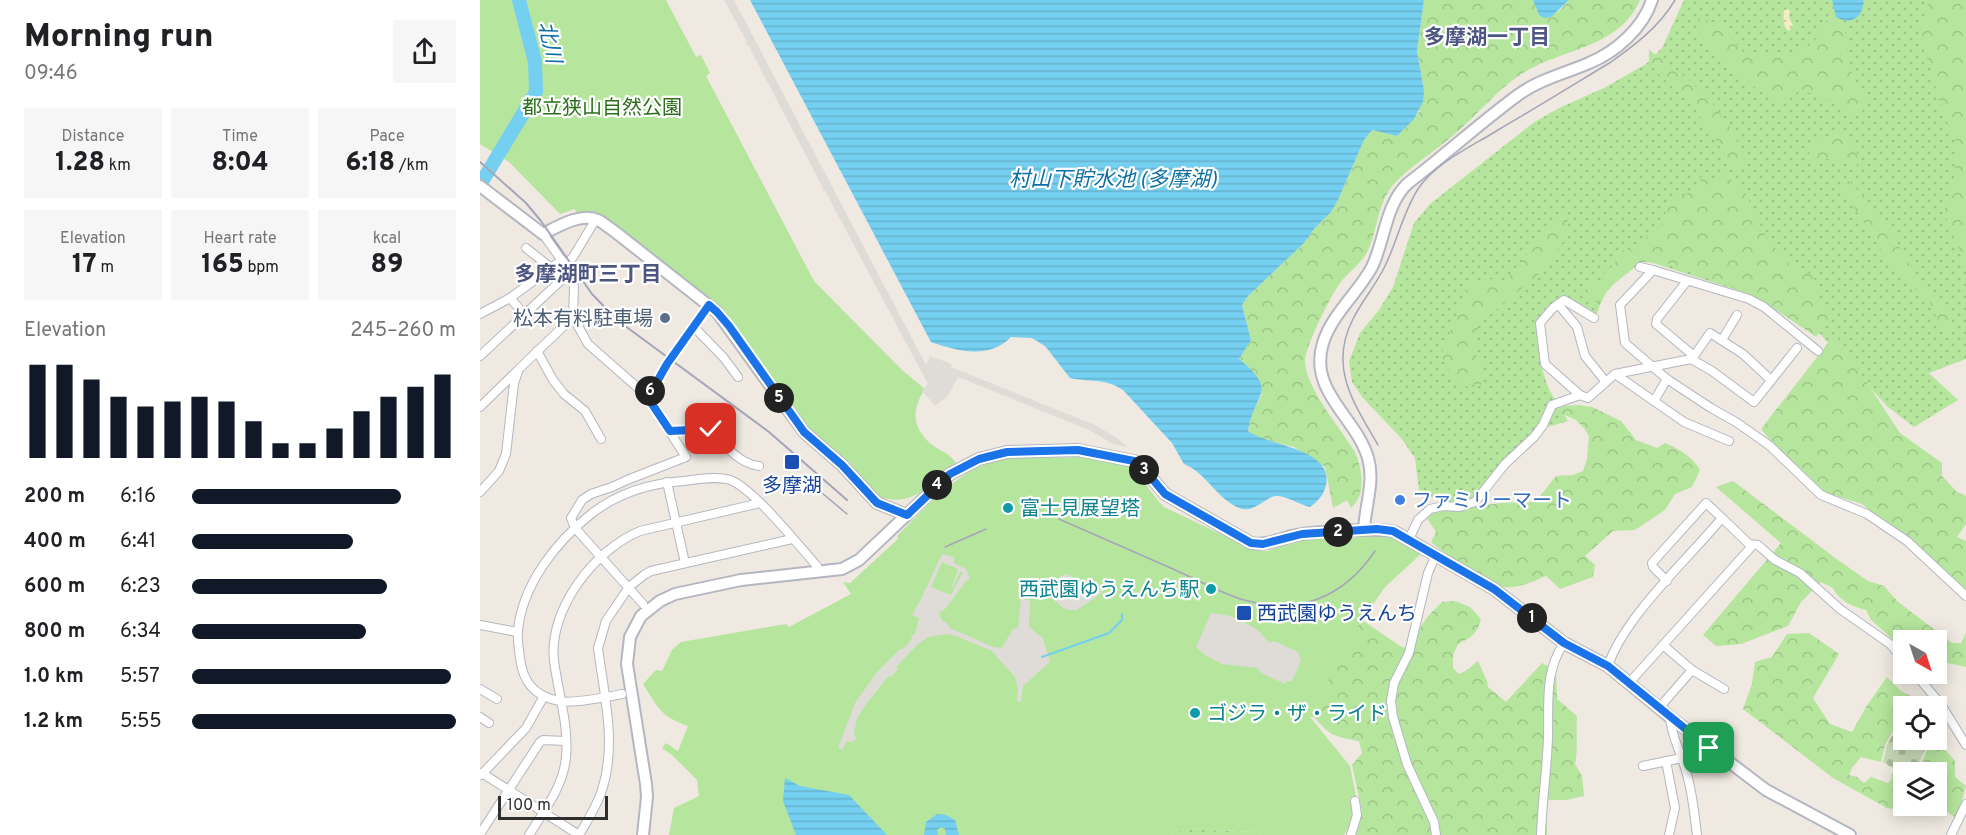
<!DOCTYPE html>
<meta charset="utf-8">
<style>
:root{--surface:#fff;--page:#f6f6f6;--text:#202124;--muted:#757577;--accent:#111827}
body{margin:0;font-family:Overpass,"Noto Sans JP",sans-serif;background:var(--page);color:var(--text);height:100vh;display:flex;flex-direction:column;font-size:22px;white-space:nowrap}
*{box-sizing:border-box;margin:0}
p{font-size:20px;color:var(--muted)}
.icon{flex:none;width:33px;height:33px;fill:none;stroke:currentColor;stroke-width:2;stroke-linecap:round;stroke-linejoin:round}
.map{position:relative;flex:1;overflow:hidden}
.panel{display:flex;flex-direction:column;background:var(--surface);width:480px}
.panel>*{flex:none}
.needle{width:39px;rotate:141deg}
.buttons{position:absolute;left:1413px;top:630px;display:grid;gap:12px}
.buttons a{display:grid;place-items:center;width:54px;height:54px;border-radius:0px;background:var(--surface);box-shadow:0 3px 15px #0003;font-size:30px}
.scale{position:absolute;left:18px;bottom:15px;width:110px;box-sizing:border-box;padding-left:6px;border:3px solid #2e2e2e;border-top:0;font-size:16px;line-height:21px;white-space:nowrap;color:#2e2e2e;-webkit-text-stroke:4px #fff;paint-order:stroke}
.pin{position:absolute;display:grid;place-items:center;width:51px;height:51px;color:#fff;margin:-26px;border-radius:12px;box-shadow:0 3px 9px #0006}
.km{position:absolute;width:30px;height:30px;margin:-15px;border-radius:50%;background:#222;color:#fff;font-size:16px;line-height:30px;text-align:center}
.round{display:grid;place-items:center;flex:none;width:63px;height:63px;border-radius:0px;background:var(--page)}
.headline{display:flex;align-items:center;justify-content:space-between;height:102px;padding:0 24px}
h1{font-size:33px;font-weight:800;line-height:45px}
.stats{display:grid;grid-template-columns:repeat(3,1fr);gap:9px;height:102px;padding:6px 24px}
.stats div{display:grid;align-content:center;border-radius:0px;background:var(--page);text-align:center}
.stats b{font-size:26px;font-weight:800}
.stats small{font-size:16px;font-weight:400}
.stats p{font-size:16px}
.chart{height:168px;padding:12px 24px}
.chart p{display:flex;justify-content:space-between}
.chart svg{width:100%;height:108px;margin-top:6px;stroke:var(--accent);stroke-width:6}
ul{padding:0 24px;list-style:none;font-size:20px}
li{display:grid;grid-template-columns:96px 72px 1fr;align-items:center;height:45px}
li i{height:15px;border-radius:8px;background:var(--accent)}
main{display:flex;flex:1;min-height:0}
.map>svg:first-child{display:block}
.grass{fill:url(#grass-dots)}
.forest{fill:url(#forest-crowns)}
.sand{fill:url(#sand-dots)}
.cemetery{fill:url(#cemetery-stones)}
.park{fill:#b6e59e}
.plaza{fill:#dfdcd8;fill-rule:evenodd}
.water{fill:url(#water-rules)}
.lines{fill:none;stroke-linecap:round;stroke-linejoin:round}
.stream{stroke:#75cff0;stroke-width:2}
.river{stroke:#75cff0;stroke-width:14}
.minor-casing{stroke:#b4b7c1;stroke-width:10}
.tertiary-casing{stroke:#b4b7c1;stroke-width:14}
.minor{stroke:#fff;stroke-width:8}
.tertiary{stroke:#fff;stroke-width:10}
.tram{stroke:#a3a6b8;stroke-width:1.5}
.rail{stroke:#a3a6b8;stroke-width:2}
.route-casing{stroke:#fff;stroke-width:12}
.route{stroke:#1a73e8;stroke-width:8}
.service-dot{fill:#5c6f8a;stroke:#fff;stroke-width:2}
.transit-dot{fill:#1a4fb4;stroke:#fff;stroke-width:2}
.shop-dot{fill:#3f7fe0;stroke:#fff;stroke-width:2}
.culture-dot{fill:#0f9aa8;stroke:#fff;stroke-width:2}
.labels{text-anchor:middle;stroke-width:4.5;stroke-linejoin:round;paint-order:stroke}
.park-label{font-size:20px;fill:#2c6e1b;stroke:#fff}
.service-label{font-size:20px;fill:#4e5e75;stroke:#fff;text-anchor:end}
.transit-label{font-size:20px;fill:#164399;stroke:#fff}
.shop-label{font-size:20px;fill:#366cbe;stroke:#fff;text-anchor:start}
.culture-label{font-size:20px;fill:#0d838f;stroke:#fff;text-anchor:start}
.neighbourhood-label{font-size:21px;font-weight:bold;fill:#4d5680;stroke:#fff}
.water-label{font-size:21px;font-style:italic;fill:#0d6fa3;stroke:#fff}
</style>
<main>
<section class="panel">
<div class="headline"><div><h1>Morning run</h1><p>09:46</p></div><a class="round"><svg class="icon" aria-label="share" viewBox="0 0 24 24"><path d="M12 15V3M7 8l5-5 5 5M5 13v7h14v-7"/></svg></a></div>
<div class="stats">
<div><p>Distance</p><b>1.28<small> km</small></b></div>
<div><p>Time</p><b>8:04</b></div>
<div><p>Pace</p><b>6:18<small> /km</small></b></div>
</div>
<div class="stats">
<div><p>Elevation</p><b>17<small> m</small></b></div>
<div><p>Heart rate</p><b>165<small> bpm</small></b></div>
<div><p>kcal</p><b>89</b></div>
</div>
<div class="chart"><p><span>Elevation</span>245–260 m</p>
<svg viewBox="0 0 160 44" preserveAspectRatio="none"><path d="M5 44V6M15 44V6M25 44V12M35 44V19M45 44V23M55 44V21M65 44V19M75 44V21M85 44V29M95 44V38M105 44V38M115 44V32M125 44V25M135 44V19M145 44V15M155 44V10"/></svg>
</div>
<ul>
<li><b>200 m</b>6:16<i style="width:79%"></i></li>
<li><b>400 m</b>6:41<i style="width:61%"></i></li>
<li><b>600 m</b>6:23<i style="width:74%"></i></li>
<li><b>800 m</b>6:34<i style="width:66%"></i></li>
<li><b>1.0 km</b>5:57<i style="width:98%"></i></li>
<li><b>1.2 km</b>5:55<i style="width:100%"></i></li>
</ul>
</section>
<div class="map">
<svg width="1486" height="835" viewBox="0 0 1486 835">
<defs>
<pattern id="grass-dots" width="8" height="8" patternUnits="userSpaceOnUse" patternTransform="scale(1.5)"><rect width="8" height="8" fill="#b6e59e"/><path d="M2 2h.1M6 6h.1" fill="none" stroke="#9dc588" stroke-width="1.8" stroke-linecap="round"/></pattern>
<pattern id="forest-crowns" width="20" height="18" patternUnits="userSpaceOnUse" patternTransform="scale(1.5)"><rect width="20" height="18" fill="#b6e59e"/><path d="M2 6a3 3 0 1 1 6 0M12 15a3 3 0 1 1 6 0" fill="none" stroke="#9dc588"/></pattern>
<pattern id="sand-dots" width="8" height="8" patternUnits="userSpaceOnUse" patternTransform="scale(1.5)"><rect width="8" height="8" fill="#f3ecc5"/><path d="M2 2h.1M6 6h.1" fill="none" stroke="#d1cbaa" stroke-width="1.8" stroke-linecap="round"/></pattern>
<pattern id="cemetery-stones" width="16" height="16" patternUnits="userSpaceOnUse" patternTransform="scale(1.5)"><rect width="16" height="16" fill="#c8d9b8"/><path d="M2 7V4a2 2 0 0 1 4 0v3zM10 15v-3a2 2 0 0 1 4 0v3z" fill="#acbb9e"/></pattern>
<pattern id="water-rules" width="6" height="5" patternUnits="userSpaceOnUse" patternTransform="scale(1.5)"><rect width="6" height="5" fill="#75cff0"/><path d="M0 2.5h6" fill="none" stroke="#66b2ce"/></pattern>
</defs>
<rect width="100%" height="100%" fill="#efe9e1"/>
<g class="grass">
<path d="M1204 0H1469L1486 157V359L1449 373 1478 400 1434 427 1408 407 1340 334 1266 293 1164 260 1135 283 1123 296 1116 316 1086 297C1077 300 1064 307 1060 316 1052 329 1062 370 1067 384 1072 397 1081 409 1088 421L1057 430 993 500 977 505 963 503 939 490 935 458 921 438 883 398 872 382 869 361 880 333 899 310 913 287 934 223 950 204 1053 123 1079 108 1124 88 1166 64 1182 48Z"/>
<path d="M704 829 777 832 782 835H691Z"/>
</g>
<g class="forest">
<path d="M944 0H1053L1059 15 1078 12 1089 0H1160C1138 50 1080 48 1040 75 1016 91 998 114 976 133 956 151 931 165 913 185 898 203 898 227 889 248 883 263 869 271 860 283 851 295 825 347 825 361 825 387 861 429 875 452 882 468 887 494 871 508L867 500 853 508 845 467 814 447 777 438 768 431 771 416 782 394 759 359 771 340 762 305 768 296 824 243 834 229 851 212 858 200 884 140 892 130 917 136 939 112 944 90 937 51Z"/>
<path d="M1449 0H1486V267L1464 212 1474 181 1476 141 1462 111 1450 66 1439 38Z"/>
<path d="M1353 2 1365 28 1371 71 1386 102 1380 117 1342 97 1320 90 1301 106 1277 89 1220 38 1218 18 1240 24 1263 52C1315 57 1336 59 1353 2Z"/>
<path d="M1169 50C1210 78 1252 113 1265 163L1256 170C1239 148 1227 121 1207 100 1194 86 1183 82 1171 64 1168 59 1169 56 1169 50Z"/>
<path d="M1360 130 1377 153V166L1352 158 1327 162 1331 145Z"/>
<path d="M1242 172 1265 192 1286 237 1312 266 1333 275 1339 296 1351 320 1336 337 1277 297 1187 263 1160 262 1145 270 1128 288 1121 303C1113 303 1104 294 1106 285L1121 280 1125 272 1135 264 1136 252 1147 250 1153 251 1158 247 1163 239 1176 232 1181 226 1190 199 1216 191 1219 188 1222 174 1229 178 1231 182Z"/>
<path d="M1361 178 1369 181 1407 222 1421 251 1441 281 1468 306 1471 331H1462L1450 302 1422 277 1401 250 1360 185Z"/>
<path d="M1087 207 1089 234 1059 274 998 325 996 354 1004 370 1001 385 992 390 972 376 961 355 989 284 1009 279 1025 281 1049 252 1063 231Z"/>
<path d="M1355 334 1420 433 1462 463V476L1477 492 1486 496V524L1477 537 1486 541V591L1463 570 1382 504 1344 492 1310 464 1281 429Z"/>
<path d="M1099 405 1112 407 1141 421 1156 440 1177 448 1185 443C1199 449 1212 456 1220 470L1212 487 1195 494 1185 510 1155 530 1133 531 1105 556 1115 565 1113 577 1080 589 1066 576C1052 582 1038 589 1022 587 1010 586 962 551 951 542L956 532 946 517 950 512 1029 502 1043 504 1057 500 1076 476 1093 475 1103 471 1107 459 1109 436 1104 428 1096 420 1074 410 1084 406Z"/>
<path d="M1253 481 1358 560 1388 581 1404 586 1417 601 1472 643H1481L1486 633V667L1463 662 1457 656 1456 640H1442L1434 635 1428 640 1417 643 1391 620 1386 610C1373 607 1358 600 1353 588L1341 582 1321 602 1308 626 1261 644 1236 646 1223 635 1301 543 1236 487Z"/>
<path d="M975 601 990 607 1001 619C998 633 991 638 978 644L973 655V668L979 674 987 670 998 661 1007 681 1008 687 1026 702 1062 663 1076 671 1077 699 1097 716C1096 730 1098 753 1095 764L1102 776 1104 796 1086 800H1067V835H872L882 811 872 765 882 753 879 741C854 736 851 737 834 717H830L834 706 870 637 882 620 920 646 933 651C939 625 943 621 962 602Z"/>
<path d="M1329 633 1359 654 1333 698 1350 724 1372 732 1386 707 1407 677 1421 691 1435 698 1430 706H1424L1423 713 1405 745 1401 762 1381 757 1372 768 1369 775 1377 777 1384 783 1391 777 1408 783 1411 780 1412 773 1423 778 1424 806H1431L1428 812 1407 808 1353 778 1263 709 1272 684 1275 662 1292 657 1307 634Z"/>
<path d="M1452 740 1462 746 1475 761V777L1486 786 1477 819 1457 805 1456 772H1437Z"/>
</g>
<path class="sand" d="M1307 9 1310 11 1309 17 1313 26 1309 31C1303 28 1303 17 1304 10Z"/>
<path class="cemetery" d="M1423 715 1424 740H1449L1435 772H1424L1423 775 1403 762 1407 745Z"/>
<g class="park">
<path d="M0 0H186L216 57 221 55 230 73 226 76 334 281 422 370 445 389C432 409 431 426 451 444 461 452 471 453 477 465 450 482 435 508 400 497L369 462 323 426 241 309 126 219 97 216 95 209 80 214 29 162 0 144Z"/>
<path d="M599 457 647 465C659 472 672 495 684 507L774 550 788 551 810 542 830 539 910 536 941 554 905 587 870 637 830 717 870 766 879 811 864 835H782L777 832 704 829 691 835H189L194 808 219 796 217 780 192 755 182 748 186 743 198 751 208 726C180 716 179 709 163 684L176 670 182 671 192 650 201 642 306 624 309 627 371 594 363 582 370 583 418 539 417 536C449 505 479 467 525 459 549 455 575 459 599 457Z"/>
</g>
<g class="plaza">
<path d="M244 0H254L446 365 450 356 472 364 471 367 615 425 637 438 648 447 633 444 609 430 478 377 468 396 455 406 442 391 448 384 345 191H343V188L268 45H266L265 43 267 42Z"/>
<path d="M462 554 474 557V563L486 569 490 579 487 580 465 609 459 613 463 622H466L470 628 513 647 522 648 533 629 538 627 541 599 550 600 549 627 563 638 570 662 543 686 541 702 537 701 538 689 535 677 512 651 476 636 466 634 448 637 437 645 416 667 418 669 411 677 409 676 407 678 387 703 377 718 374 733 376 739 372 742 367 741 362 750 358 748 375 703 397 672 420 649H423L432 639 431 636 435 634 439 618 432 615 434 611 441 599ZM462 562 478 569 472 586 473 587 480 572H483L471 595 451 587Z"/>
<path d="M586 574 612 586 613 585 623 592 597 610H588L581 606 573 599 570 593 576 579Z"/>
<path d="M731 613 746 615 761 620 780 632 789 643 794 641 818 652 821 661 812 681H807L805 684 781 673 778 668 742 664 725 655 716 647Z"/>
</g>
<g class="water">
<path d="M270 0H944L937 51 944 90 943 102 934 119 917 136 892 130 884 140 858 200 851 212 834 229 824 243 768 296 762 305 771 340 759 359C799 392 775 391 768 431 788 446 854 448 846 485 844 495 838 501 830 507 821 505 802 494 795 496 782 499 773 515 757 507 736 497 725 472 704 464L692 443 643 390C626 378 609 382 590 378L565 346 552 338 531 337C509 360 477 351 451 342Z"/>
<path d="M1053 0H1089L1071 17 1064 18 1059 15Z"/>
<path d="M1352 0H1383C1384 17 1371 26 1356 17Z"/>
<path d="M305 778 320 786 369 795 407 835H316L303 801Z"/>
<path d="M457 814 466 815 475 820 479 835H466L465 829 461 827 457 830 458 835H444L446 822Z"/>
</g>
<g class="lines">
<path class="stream" d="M562 657 629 633 642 620V614"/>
<path class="river" d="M0 185 56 92 55 62 39 0"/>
<defs>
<g id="minor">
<path d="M63 234 90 272 94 287 93 317 108 344 166 395 206 457 147 480 132 487 111 494 102 500 91 518 95 528 163 604"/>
<path d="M46 248 71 268"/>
<path d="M85 265 93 257 116 219"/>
<path d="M1160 267 1173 270"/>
<path d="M1207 281 1177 319 1176 324 1214 356 1211 359"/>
<path d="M30 298 45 315"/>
<path d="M1078 304 1097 327 1105 356 1126 382"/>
<path d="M0 314 30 298 82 260"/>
<path d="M214 327 244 358 258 377"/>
<path d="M1242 340 1257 315"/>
<path d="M57 351 73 380 84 394 105 411 121 439"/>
<path d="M1338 351 1284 307 1269 299 1173 270 1140 305 1145 343 1187 379 1231 408 1256 422 1290 446 1341 495 1387 514 1427 541 1486 596"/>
<path d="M0 356 90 272"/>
<path d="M1214 356 1230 333 1263 354 1291 380"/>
<path d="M1135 374 1204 422 1249 441"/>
<path d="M166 395 174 387 187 364 229 305"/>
<path d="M1100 395 1065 364 1060 323 1073 308 1084 300 1114 318"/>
<path d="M1174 401 1187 379"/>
<path d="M0 407 38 370"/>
<path d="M190 431 231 429C243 444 259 464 279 466"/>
<path d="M187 482 205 563"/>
<path d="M0 492 19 471 26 454 34 383 39 369 93 317"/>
<path d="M929 539 938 520 950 509 963 506 980 507 995 502 1025 464 1054 437 1063 425 1072 405 1100 395 1108 398 1135 374 1211 359 1232 371 1274 402 1317 348"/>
<path d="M956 555 948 573 929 653 914 683 911 701 913 717 927 764 954 822 956 835"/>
<path d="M1187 581 1173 567 1172 563 1226 503 1242 518"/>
<path d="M0 625 37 632"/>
<path d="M1183 645 1212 670 1244 689"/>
<path d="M1128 666C1144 617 1208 559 1242 518L1269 544 1278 545 1295 560 1320 573 1360 609 1410 644 1424 660"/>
<path d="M1435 674 1460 703 1486 745"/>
<path d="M1149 683 1272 546"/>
<path d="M0 689 17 699"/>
<path d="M142 694C127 697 93 704 79 701 54 696 43 682 40 658 39 649 37 639 38 631 42 585 76 542 111 514 138 493 171 483 204 481 218 479 237 476 250 480 273 488 319 546 337 566"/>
<path d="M1179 708 1212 670"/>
<path d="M0 717 9 723"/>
<path d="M1190 717C1191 733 1197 744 1202 759 1211 782 1214 810 1217 835"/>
<path d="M1186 761 1195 808 1189 835"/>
<path d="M1163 766 1202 758"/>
<path d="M2 773 99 835"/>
<path d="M1 775 46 728 64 696"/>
<path d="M0 834 60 742 63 740 86 741"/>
<path d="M49 835C64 811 84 785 86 757 89 725 78 692 74 661 68 610 114 550 160 531L280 503"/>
<path d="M99 835C107 821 117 806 122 790 137 744 124 695 118 648L126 621 149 587 164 575 171 571 312 539"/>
<path d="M871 835 877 815 875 801"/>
<path d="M1061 835C1062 802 1067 770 1068 737 1069 704 1064 672 1084 643"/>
<path d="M1471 835 1486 804"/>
</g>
<g id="tertiary">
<path d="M0 186 63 234C77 227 101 212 118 220 124 223 129 228 134 231L237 312 324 432 362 465 397 503 427 515"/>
<path d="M884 530C885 506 895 482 888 458 876 417 828 391 843 343 852 314 878 293 892 267 905 240 905 206 927 184 965 155 1000 123 1038 95 1060 79 1084 74 1109 63 1136 52 1163 28 1172 0"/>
<path d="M163 835 167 797 166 784 147 664 150 637 161 616 180 601 195 594 261 580 362 569 379 560 470 474 499 459 527 452 598 450 654 461 663 468 685 494 771 543C787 546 801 538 817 535 831 532 905 527 915 532L1014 589 1084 643 1128 666 1190 717 1286 790 1370 835"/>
</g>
</defs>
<use href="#minor" class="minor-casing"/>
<use href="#tertiary" class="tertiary-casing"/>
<use href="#minor" class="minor"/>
<use href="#tertiary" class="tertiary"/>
<g class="tram">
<path d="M898 445C874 403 848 368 873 319 882 301 895 286 904 268 917 243 922 214 938 189 956 162 991 147 1018 130 1056 108 1093 85 1131 62 1156 44 1179 27 1195 0"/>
<path d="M342 493 367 514"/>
<path d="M579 519C617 536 655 552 693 569 716 579 740 593 764 600 819 616 864 597 895 551"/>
<path d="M465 547 506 529"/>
</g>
<path class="rail" d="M0 162 46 203 61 221 112 294 137 320 289 432 367 500"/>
</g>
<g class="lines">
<defs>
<path id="route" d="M231 429 190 431 166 395 174 387 187 364 229 305 237 312 249 326 324 432 362 465 397 503 427 515 470 474 499 459 527 452 598 450 654 461 663 468 685 494 771 543 783 544 822 534 897 529 913 531 1014 589 1084 643 1128 666 1229 748"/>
</defs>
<use href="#route" class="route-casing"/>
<use href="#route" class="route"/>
</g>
<circle class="service-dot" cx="185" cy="318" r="6"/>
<g class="transit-dot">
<rect x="304" y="454" width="16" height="16" rx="3"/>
<rect x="756" y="605" width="16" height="16" rx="3"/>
</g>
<circle class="shop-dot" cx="920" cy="500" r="6"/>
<g class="culture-dot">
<circle cx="528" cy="508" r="6"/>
<circle cx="731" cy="589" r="6"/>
<circle cx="715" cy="713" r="6"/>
</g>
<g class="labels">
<g class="park-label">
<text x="122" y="114">都立狭山自然公園</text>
</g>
<g class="service-label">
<text x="173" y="325">松本有料駐車場</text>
</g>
<g class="transit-label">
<text x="312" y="492">多摩湖</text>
<text x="777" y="620" text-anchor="start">西武園ゆうえんち</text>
</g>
<g class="shop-label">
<text x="932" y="507">ファミリーマート</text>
</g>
<g class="culture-label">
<text x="540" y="515">富士見展望塔</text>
<text x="719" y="596" text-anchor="end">西武園ゆうえんち駅</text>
<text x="727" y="720">ゴジラ・ザ・ライド</text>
</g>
<g class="neighbourhood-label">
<text x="1007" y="44">多摩湖一丁目</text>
<text x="108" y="281">多摩湖町三丁目</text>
</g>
<g class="water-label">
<text transform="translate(70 42) rotate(78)" y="7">北川</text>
<text x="633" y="186">村山下貯水池 (多摩湖)</text>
</g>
</g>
</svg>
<div class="buttons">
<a><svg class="needle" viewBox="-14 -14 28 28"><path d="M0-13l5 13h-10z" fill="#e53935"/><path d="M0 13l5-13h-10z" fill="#757577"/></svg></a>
<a><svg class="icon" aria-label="locate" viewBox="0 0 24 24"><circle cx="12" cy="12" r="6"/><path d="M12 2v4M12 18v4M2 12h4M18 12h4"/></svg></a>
<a><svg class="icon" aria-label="layers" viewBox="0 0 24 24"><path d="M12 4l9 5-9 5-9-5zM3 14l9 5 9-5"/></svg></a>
</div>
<div class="scale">100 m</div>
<div class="pin" style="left:1229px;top:748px;background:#1e9e55"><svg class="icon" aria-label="arrive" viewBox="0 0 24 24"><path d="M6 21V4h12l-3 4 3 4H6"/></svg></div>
<div class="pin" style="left:231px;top:429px;background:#d93025"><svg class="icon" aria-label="check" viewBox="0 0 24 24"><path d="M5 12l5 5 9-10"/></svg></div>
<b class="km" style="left:1052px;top:618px">1</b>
<b class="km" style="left:858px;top:532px">2</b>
<b class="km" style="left:664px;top:470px">3</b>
<b class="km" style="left:457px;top:485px">4</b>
<b class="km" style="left:299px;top:398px">5</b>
<b class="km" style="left:170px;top:391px">6</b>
</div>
</main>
